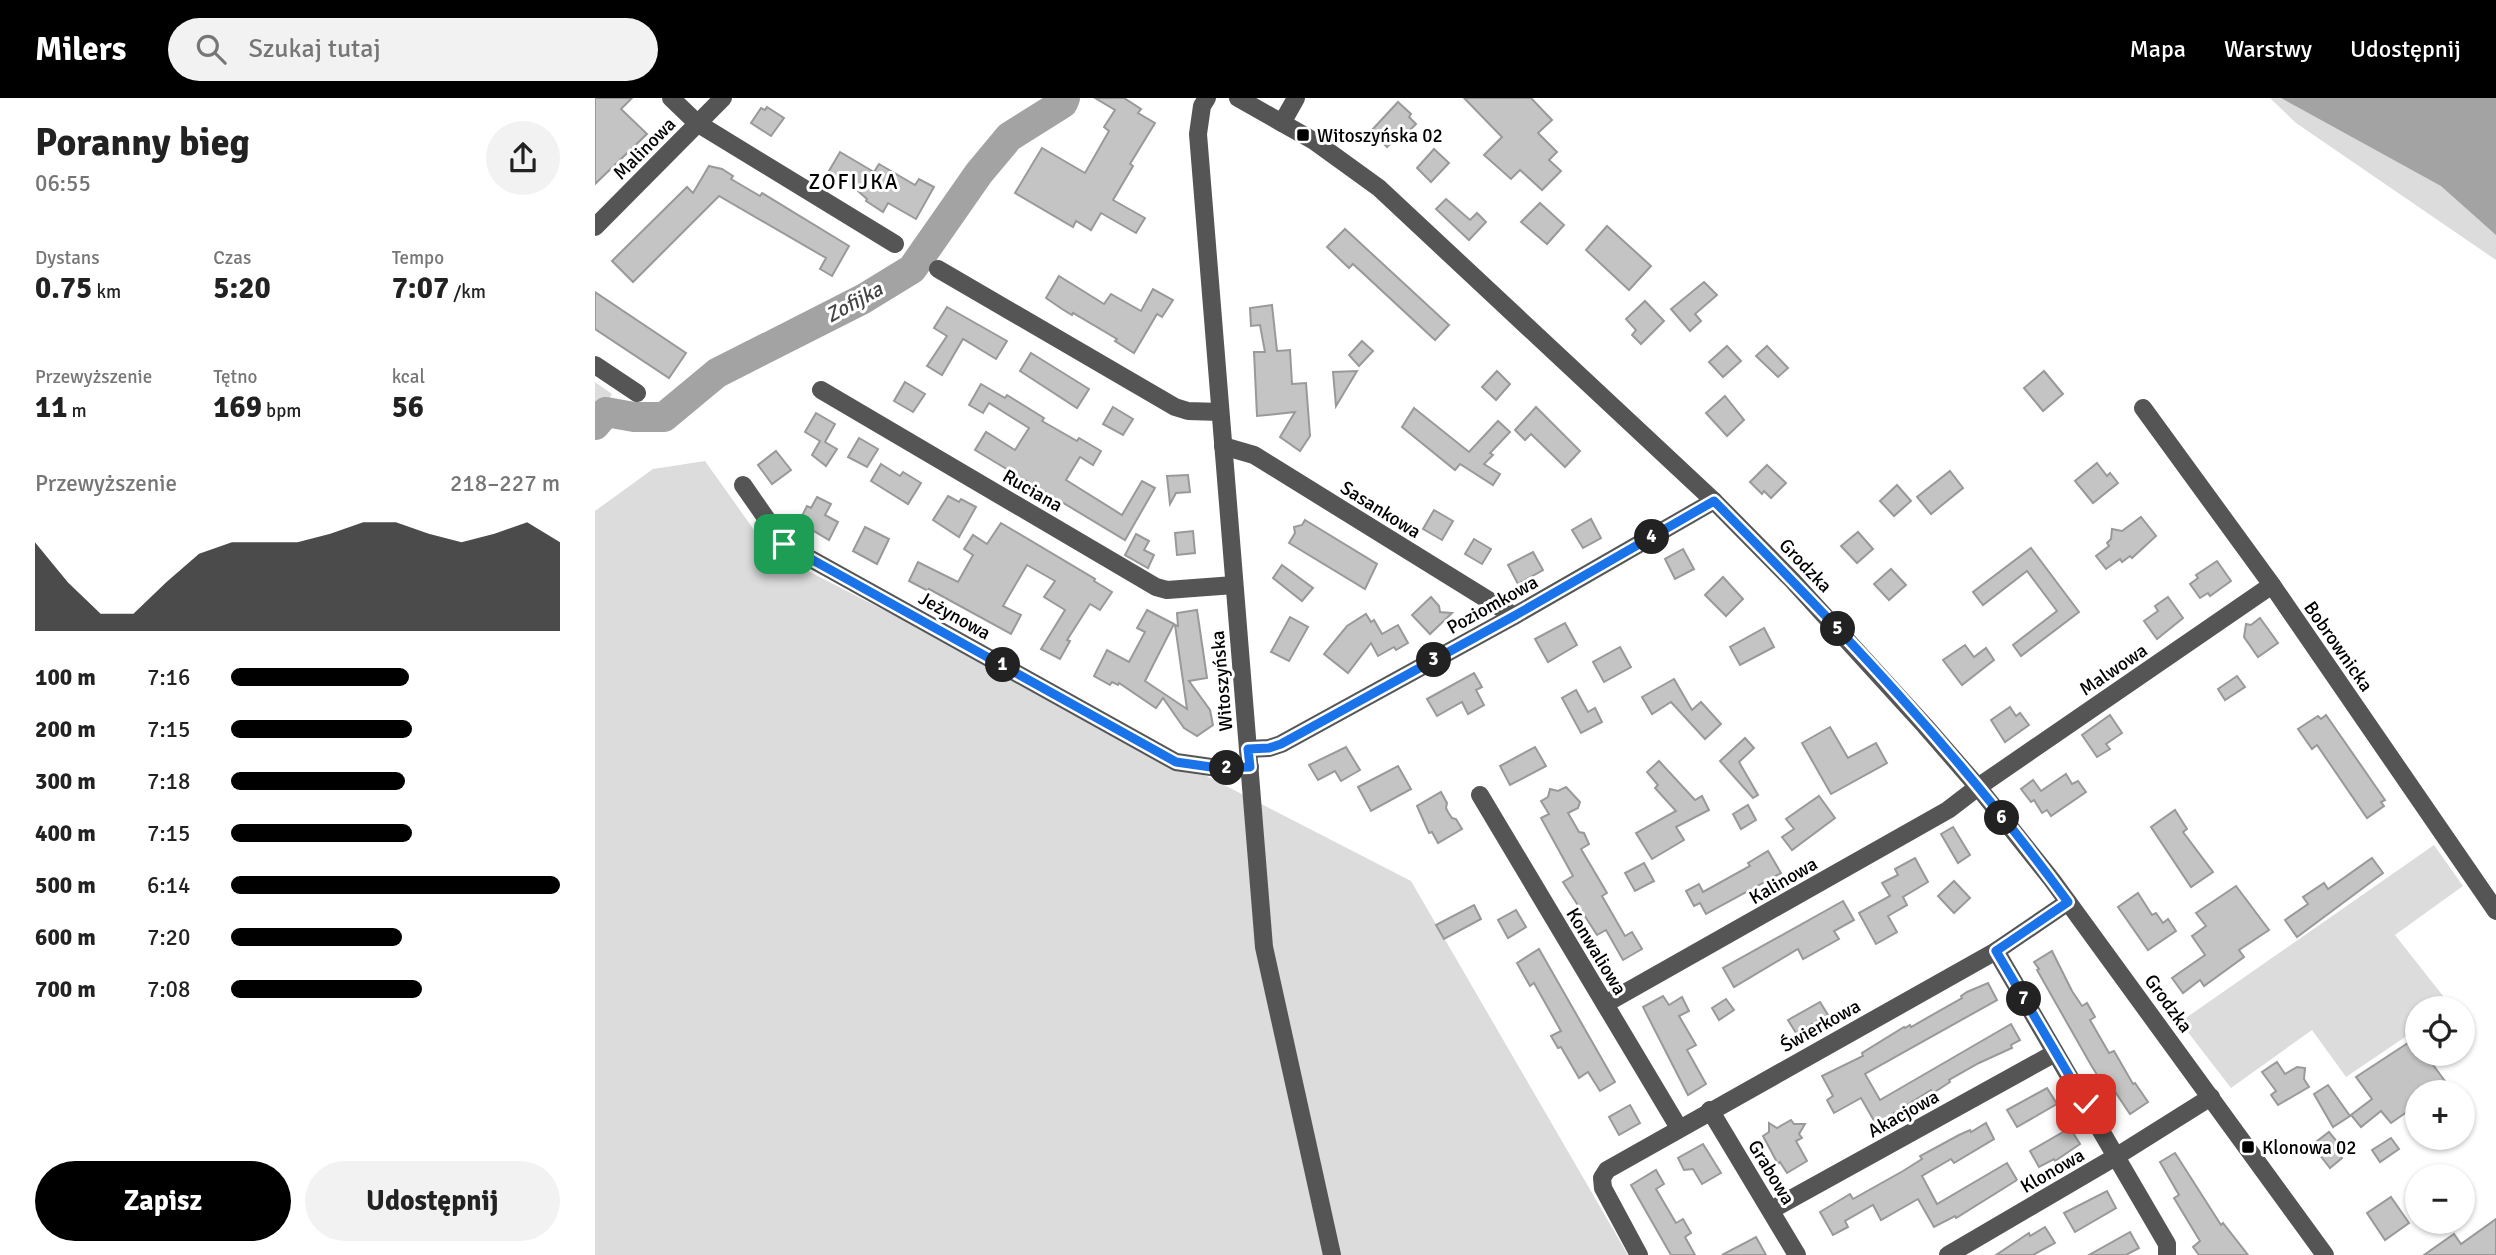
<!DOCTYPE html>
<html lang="pl">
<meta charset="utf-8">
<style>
:root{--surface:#fff;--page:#f2f2f2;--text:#222;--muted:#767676;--accent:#000}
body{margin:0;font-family:Signika,sans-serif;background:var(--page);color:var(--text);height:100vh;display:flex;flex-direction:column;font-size:26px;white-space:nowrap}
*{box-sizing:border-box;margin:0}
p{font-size:23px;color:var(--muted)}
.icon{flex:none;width:38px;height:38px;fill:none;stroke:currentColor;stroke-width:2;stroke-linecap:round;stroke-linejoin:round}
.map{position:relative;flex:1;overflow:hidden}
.side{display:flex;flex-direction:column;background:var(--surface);width:595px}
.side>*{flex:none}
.fabs{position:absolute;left:1810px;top:898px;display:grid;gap:14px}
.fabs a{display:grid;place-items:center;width:70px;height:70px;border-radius:50%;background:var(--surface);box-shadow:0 2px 5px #0004;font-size:35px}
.pin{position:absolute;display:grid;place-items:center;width:60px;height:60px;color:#fff;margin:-30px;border-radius:14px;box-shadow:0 4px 10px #0006}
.km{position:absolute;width:35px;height:35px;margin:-18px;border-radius:50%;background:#222;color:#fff;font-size:19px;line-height:35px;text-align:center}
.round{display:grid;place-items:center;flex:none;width:74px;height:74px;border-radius:37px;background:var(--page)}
.head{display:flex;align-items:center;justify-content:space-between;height:119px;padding:0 35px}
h1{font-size:38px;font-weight:800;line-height:52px}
.figures{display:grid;grid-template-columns:repeat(3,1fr);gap:10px;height:119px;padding:7px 35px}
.figures div{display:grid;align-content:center}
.figures b{font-size:30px;font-weight:800}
.figures small{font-size:19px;font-weight:400}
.figures p{font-size:19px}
.chart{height:196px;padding:14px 35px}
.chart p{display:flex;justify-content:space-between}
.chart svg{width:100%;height:126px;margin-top:7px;fill:var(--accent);opacity:.7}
.primary-button{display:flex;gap:14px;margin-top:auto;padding:14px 35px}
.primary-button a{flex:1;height:80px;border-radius:42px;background:var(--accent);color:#fff;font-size:28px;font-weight:800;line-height:80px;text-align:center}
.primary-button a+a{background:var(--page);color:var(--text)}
ul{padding:0 35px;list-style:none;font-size:23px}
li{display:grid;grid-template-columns:112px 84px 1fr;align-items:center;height:52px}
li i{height:18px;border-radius:9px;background:var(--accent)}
header{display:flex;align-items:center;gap:42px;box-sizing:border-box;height:98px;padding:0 35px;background:var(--accent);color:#fff}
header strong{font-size:33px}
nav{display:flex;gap:38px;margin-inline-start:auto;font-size:24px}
.search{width:490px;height:63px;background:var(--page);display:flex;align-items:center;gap:18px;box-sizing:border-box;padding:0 24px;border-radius:38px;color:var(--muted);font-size:26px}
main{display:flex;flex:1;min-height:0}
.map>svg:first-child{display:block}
.green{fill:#dcdcdc}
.water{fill:#a3a3a3}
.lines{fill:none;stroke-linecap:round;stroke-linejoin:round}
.river{stroke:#a3a3a3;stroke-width:30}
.building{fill:#c4c4c4;stroke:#999;stroke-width:2}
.minor{stroke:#555;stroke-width:18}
.route-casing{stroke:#fff;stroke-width:14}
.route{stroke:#1a73e8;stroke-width:9}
.poi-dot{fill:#000;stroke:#fff;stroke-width:2.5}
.labels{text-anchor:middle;stroke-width:6;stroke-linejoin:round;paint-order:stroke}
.poi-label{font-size:19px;fill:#000;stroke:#fff;text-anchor:start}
.street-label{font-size:19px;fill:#000;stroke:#fff}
.neighbourhood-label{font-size:21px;letter-spacing:2px;fill:#000;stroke:#fff}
.water-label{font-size:21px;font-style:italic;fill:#444;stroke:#fff}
</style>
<header>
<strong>Milers</strong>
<div class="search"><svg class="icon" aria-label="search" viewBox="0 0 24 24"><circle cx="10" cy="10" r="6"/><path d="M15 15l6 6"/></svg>Szukaj tutaj</div>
<nav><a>Mapa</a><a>Warstwy</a><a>Udostępnij</a></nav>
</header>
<main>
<section class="side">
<div class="head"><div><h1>Poranny bieg</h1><p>06:55</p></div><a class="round"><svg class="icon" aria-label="share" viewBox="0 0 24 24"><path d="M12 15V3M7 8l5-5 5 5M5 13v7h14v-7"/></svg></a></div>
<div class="figures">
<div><p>Dystans</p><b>0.75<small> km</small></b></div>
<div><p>Czas</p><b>5:20</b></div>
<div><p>Tempo</p><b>7:07<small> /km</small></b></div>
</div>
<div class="figures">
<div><p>Przewyższenie</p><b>11<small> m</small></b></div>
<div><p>Tętno</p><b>169<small> bpm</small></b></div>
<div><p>kcal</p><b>56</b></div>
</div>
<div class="chart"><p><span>Przewyższenie</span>218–227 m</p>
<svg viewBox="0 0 160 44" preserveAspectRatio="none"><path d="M0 44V13L10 27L20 38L30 38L40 27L50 17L60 13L70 13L80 13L90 10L100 6L110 6L120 10L130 13L140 10L150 6L160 13V44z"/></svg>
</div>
<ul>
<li><b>100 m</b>7:16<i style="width:54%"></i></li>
<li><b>200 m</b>7:15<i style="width:55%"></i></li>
<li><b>300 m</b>7:18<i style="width:53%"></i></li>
<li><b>400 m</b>7:15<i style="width:55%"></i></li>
<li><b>500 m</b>6:14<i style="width:100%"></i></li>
<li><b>600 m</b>7:20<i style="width:52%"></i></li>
<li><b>700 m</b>7:08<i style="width:58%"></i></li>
</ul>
<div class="primary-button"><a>Zapisz</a><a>Udostępnij</a></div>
</section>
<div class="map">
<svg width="1901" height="1157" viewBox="0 0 1901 1157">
<rect width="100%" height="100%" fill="#fff"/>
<g class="green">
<path d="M1675 0H1901V162L1701 25Z"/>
<path d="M0 284 17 296 8 312 0 315Z"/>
<path d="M110 363 174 453 816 783 1033 1157H0V413L58 371Z"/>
<path d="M1839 747 1868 788 1800 837 1856 908 1853 910H1822V931L1751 979 1717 932 1636 990 1585 924Z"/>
</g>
<path class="water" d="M1686 0H1901V137L1846 88Z"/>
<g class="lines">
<path class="river" d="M0 327 11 314 39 319H69L122 275 268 201 317 171 384 75 414 39 468 5 470 0"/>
</g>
<g class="building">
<path d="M0 0H37L26 11 52 36 0 86Z"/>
<path d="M500 0H529L546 11 543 15 560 25 535 66 538 68 518 102 550 120 541 135 506 115 496 132 481 123 478 129 420 95 447 50 490 75 514 33 509 29 520 12Z"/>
<path d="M869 0H936L957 22 943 35 962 54 954 62 966 73 947 92 925 72 916 81 889 57 907 39Z"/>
<path d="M803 4 816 16 814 19 821 26 803 44 800 41 792 49 776 33Z"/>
<path d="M172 9 189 20 176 38 156 25 166 10 170 12Z"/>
<path d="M839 51 854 65 836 84 822 70Z"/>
<path d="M245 54 279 74 284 66 320 87 324 81 339 89 321 121 293 105 288 114 271 103 272 101 254 85 234 73Z"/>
<path d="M114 68 127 71 138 78 136 81 165 98 167 95 254 148 237 178 225 171 231 160 124 98 38 184 17 163 92 89 98 95Z"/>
<path d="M851 101 875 122 882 115 891 124 874 142 841 111Z"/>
<path d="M945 105 969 127 952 146 926 124Z"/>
<path d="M1012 128 1056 168 1034 192 991 152Z"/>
<path d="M750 131 854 227 840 242 758 166 754 170 732 149Z"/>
<path d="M464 178 509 206 516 196 546 213 558 191 578 202 567 219 562 216 539 255 520 243 522 241 478 215 477 217 467 211 451 200Z"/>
<path d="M1109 184 1122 197 1100 216 1106 223 1095 233 1076 211Z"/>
<path d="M0 194 91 255 74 280 0 231Z"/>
<path d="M1050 203 1069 223 1046 246 1037 237 1041 232 1031 221Z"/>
<path d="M677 207 682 253 695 252 697 286 711 285 715 338 705 353 685 339 700 314 662 318 659 254H670L665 227 656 228 655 210Z"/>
<path d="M352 209 412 243 401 261 368 241 347 277 332 268 352 238 339 230Z"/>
<path d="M767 243 778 253 764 268 754 257Z"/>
<path d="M1132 248 1146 263 1128 279 1114 264Z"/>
<path d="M1172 248 1193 270 1183 279 1161 258Z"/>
<path d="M436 255 494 291 482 310 425 273Z"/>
<path d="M762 273 741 308 738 274Z"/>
<path d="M902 273 915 286 901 302 887 289Z"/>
<path d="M1449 273 1468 296 1448 313 1429 290Z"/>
<path d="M310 284 330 296 318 314 299 303Z"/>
<path d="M386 286 410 300 412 297 449 320 447 323 482 343 484 340 506 353 498 367 485 359 471 382 527 417 547 383 560 390 530 442 380 352 391 334 420 352 434 330 394 305 388 315 374 307Z"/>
<path d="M1130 298 1149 322 1132 338 1111 315Z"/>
<path d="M518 309 538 321 528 337 508 326Z"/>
<path d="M941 309 985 353 970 369 936 336 930 342 920 332Z"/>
<path d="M819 310 874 354 903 323 915 334 895 355 898 357 889 366 905 376 898 387 865 366 860 372 807 329Z"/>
<path d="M221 315 240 326 230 344 242 351 231 368 217 357 225 343 210 334Z"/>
<path d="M264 340 283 351 272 369 253 359Z"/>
<path d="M181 353 196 372 177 386 163 367Z"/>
<path d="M1502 365 1512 378 1515 375 1523 385 1498 405 1480 383Z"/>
<path d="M286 366 305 378 308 374 326 385 313 406 276 383Z"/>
<path d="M1172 367 1191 385 1176 400 1169 393 1167 396 1155 384Z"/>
<path d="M1355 373 1368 390 1336 416 1322 399Z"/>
<path d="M593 377 595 394 581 395 575 406 572 378Z"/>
<path d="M1302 387 1316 403 1299 418 1285 403Z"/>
<path d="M353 398 364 404 366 401 381 409 364 439 338 422Z"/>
<path d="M222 399 236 406 230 417 243 424 234 442 204 424 212 408 216 410Z"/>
<path d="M839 412 858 423 847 442 828 431Z"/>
<path d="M1546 419 1561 438 1537 460 1535 458 1527 464 1525 461 1511 471 1501 458 1514 448 1512 445 1516 441 1517 431 1527 433Z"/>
<path d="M996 421 1006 440 988 450 977 432Z"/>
<path d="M710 422 782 466 770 491 694 445 700 435 699 429 707 427Z"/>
<path d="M406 425 500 481 499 483 517 494 505 512 495 506 472 542 475 543 465 561 446 551 470 512 449 499 460 483 432 467 408 508 426 517 416 536 334 491 333 493 314 483 323 464 363 484 378 457 369 451 378 437 392 446Z"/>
<path d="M270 429 294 441 282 466 258 453Z"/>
<path d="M598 433 600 455 582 457 580 435Z"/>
<path d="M1263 434 1278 451 1262 465 1246 448Z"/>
<path d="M541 436 554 443 549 452 559 457 553 470 530 457Z"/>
<path d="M879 441 896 451 887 466 870 456Z"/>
<path d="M1436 450 1484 514 1426 558 1418 547 1462 513 1432 473 1388 507 1378 494Z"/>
<path d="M1088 451 1099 471 1080 481 1070 461Z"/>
<path d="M938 454 948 472 923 486 913 467Z"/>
<path d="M1622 463 1636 483 1615 498 1613 495 1605 500 1595 486 1603 480 1601 477Z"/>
<path d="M687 467 718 490 707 503 678 480Z"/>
<path d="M1296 471 1311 487 1294 502 1279 486Z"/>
<path d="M1128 479 1148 501 1131 518 1110 497Z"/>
<path d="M836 499 844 508 845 514 857 515 835 536 817 517Z"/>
<path d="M1573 499 1588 520 1562 541 1549 523 1563 513 1560 508Z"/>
<path d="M552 512 579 526 550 583 592 611 580 527 583 528 582 515 602 512 612 580 594 583 615 612 618 627 602 638 589 630 568 600 561 610 524 585 523 587 517 584 515 587 499 578 512 552 534 564 550 534 542 530Z"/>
<path d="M771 516 776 524 779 522 787 536 803 527 813 545 801 552 799 549 783 558 776 545 753 575 729 556 752 528Z"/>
<path d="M695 519 713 529 694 563 676 554Z"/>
<path d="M1665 520 1683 545 1663 559 1649 539 1651 526 1656 527Z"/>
<path d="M970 525 982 547 953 564 940 541Z"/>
<path d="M1169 530 1179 549 1145 567 1135 549Z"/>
<path d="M1370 547 1379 559 1391 550 1399 562 1367 587 1348 562Z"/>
<path d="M1025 549 1036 569 1009 584 998 564Z"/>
<path d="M879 575 887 589 881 592 889 607 873 616 867 604 842 618 832 601Z"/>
<path d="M1642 578 1650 589 1630 602 1623 591Z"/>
<path d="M1079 581 1097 612 1106 604 1126 626 1110 641 1076 604 1057 616 1047 599Z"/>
<path d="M981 592 993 614 1000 610 1007 624 986 635 967 600Z"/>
<path d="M1415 609 1421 618 1425 615 1434 627 1410 644 1396 622Z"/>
<path d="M1515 617 1527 635 1511 646 1515 651 1502 659 1487 637Z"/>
<path d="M1731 617 1790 702 1786 704 1789 708 1772 720 1722 647 1717 651 1703 631 1723 618 1726 621Z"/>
<path d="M1235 629 1253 660 1281 645 1292 665 1236 696 1207 645Z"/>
<path d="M1150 640 1159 650 1144 664 1163 697 1158 700 1125 663Z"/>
<path d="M751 649 765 672 746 683 740 673 723 682 714 667Z"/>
<path d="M940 649 951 668 915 687 905 668Z"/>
<path d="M1064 663 1100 702 1107 698 1114 712 1081 729 1089 742 1057 761 1041 735 1081 713 1060 690 1063 687 1052 674Z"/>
<path d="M803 668 816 691 776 713 763 689Z"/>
<path d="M1471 676 1477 686 1483 683 1491 694 1456 718 1452 712 1447 715 1439 702 1436 704 1426 691 1438 682 1446 693Z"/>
<path d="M971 689 985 704 983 710 973 715 984 734 989 735 994 746 986 751 1012 795 1007 798 1030 838 1037 834 1047 851 1028 862 1011 832 1002 837 968 784 978 778 946 720 954 716 946 703 953 699 955 691 963 693Z"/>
<path d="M846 694 852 705 851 710 853 714 857 720 861 721 867 731 843 745 837 734 834 735 822 708Z"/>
<path d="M1224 698 1240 720 1197 752 1187 739 1199 731 1191 721Z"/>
<path d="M1153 707 1161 722 1146 731 1138 716Z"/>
<path d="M1580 712 1592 731 1588 734 1618 774 1596 789 1556 729Z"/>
<path d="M1358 729 1375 757 1363 765 1346 736Z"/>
<path d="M1173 753 1186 775 1111 816 1105 805 1099 808 1091 793 1104 786 1108 794 1155 768 1153 765Z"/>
<path d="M1320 760 1333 784 1308 799 1312 807 1293 818 1302 834 1281 846 1264 815 1295 798 1287 785 1303 777 1300 771Z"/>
<path d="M1777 760 1788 775 1702 839 1690 822 1713 806 1708 799 1729 785 1733 791Z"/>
<path d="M1049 765 1059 783 1040 793 1030 775Z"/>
<path d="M1359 783 1375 800 1359 815 1343 798Z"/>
<path d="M1641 788 1674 832 1644 852 1649 859 1609 888 1605 882 1588 895 1577 880 1610 857 1597 838 1611 828 1601 815Z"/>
<path d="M1543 795 1557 817 1561 815 1568 825 1573 821 1581 833 1553 852 1523 809Z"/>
<path d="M1248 803 1259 822 1239 833 1244 841 1208 861 1203 851 1139 889 1128 870Z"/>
<path d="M879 807 886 821 849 841 841 827Z"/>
<path d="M921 812 931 829 913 840 903 822Z"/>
<path d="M944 851 1020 984 1005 993 993 974 984 980 966 949 963 950 956 938 966 933 939 885 935 888 922 865Z"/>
<path d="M1457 853 1477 893 1487 908 1492 905 1500 919 1495 922 1514 955 1519 953 1538 986 1540 985 1553 1004 1535 1016 1509 977 1504 980 1496 967 1442 872 1444 871 1439 864Z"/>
<path d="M1393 885 1402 902 1270 976 1285 1002 1416 926 1425 942 1416 947 1417 950 1384 965 1354 982 1355 984 1338 995 1336 992 1281 1026 1266 1000 1239 1015 1232 1002 1238 998 1227 978 1268 958 1267 955 1309 929 1310 930 1315 927 1316 929 1367 900 1366 898 1372 894Z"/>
<path d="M1068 898 1074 907 1087 899 1094 913 1084 918 1101 947 1092 952 1111 986 1093 997 1048 909Z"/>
<path d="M1131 901 1139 912 1124 922 1117 910Z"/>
<path d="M1225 904 1233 917 1201 935 1193 922Z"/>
<path d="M1822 939V956H1830L1858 994H1822V1007L1796 1025 1786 1013 1766 1029 1756 1017 1777 1001 1761 979Z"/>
<path d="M1682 964 1690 976 1702 969 1710 970 1709 981 1714 989 1683 1007 1676 997 1681 993 1667 974Z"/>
<path d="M1733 987 1755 1018 1738 1029 1719 996Z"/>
<path d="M1452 990 1462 1006 1422 1029 1412 1012Z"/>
<path d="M1035 1007 1045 1025 1024 1037 1014 1019Z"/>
<path d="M1196 1022 1199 1026H1210L1204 1036 1207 1040 1201 1043 1212 1063 1192 1075 1185 1064 1183 1066 1168 1038 1174 1034V1025L1182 1030Z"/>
<path d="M1391 1025 1399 1041 1359 1065 1356 1061 1327 1078 1342 1106 1412 1065 1422 1082 1361 1120 1360 1118 1339 1129 1323 1101 1286 1122 1278 1107 1250 1123 1253 1129 1238 1137 1225 1114 1255 1096 1258 1101 1308 1073 1327 1061 1325 1058 1364 1037 1375 1032 1376 1034Z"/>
<path d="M1475 1030 1485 1046 1460 1063 1459 1061 1444 1069 1435 1053Z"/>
<path d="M1734 1034 1744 1046 1739 1050 1747 1060 1735 1070 1717 1047Z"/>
<path d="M1796 1040 1804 1051 1785 1064 1777 1052Z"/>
<path d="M1108 1046 1126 1075 1107 1086 1098 1071 1089 1072 1083 1060Z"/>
<path d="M1580 1055 1626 1127 1628 1125 1653 1157H1604L1598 1149 1605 1143 1579 1100 1584 1097 1565 1064Z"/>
<path d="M1061 1072 1069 1086 1061 1091 1081 1125 1088 1121 1096 1135 1090 1139 1100 1157H1076L1036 1087Z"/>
<path d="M1512 1093 1521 1110 1480 1134 1469 1115Z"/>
<path d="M1796 1099 1814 1125 1790 1142 1772 1115Z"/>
<path d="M1901 1121V1157H1829L1859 1136 1866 1146Z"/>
<path d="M1450 1129 1460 1145 1438 1157H1401L1434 1135 1435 1138Z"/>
<path d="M1535 1134 1544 1150 1531 1157H1494Z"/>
<path d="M1161 1139 1171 1157H1127Z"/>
</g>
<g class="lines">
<g class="minor">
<path d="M76 0 102 25 300 146"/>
<path d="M612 0 607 8 603 36 669 849 737 1157"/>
<path d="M643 0 719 43 784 90 1119 403 1197 482 1330 628 1383 689 1457 782 1730 1157"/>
<path d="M687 25 701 0"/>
<path d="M0 129 128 0"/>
<path d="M343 171 580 309 593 313 625 314"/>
<path d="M0 267 42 295"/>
<path d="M226 292 561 489 572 492 639 487"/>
<path d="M1548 310 1677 487 1901 813"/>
<path d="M628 348 659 357 919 518"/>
<path d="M148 387 189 446 581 664 623 670 655 669"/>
<path d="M653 651 674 650 686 646 919 518 1119 403"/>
<path d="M885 697 1084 1030"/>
<path d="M1401 853 1572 1146V1157"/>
<path d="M1010 906 1353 712 1383 689 1677 487"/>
<path d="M1115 1012 1202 1157"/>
<path d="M1176 1112 1460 955"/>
<path d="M1044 1157 1008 1090 1007 1080 1012 1072 1401 853 1473 804"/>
<path d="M1353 1157 1522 1058 1616 999"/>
</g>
</g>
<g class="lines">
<defs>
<path id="route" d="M189 446 581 664 623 670 655 669 653 651 674 650 686 646 919 518 1119 403C1244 529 1368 660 1473 804L1401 853 1491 1006"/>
</defs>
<use href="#route" class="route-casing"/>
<use href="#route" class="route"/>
</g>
<g class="poi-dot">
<rect x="701" y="30" width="14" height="14" rx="3.5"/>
<rect x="1646" y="1042" width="14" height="14" rx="3.5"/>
</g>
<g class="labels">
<g class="poi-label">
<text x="722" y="44">Witoszyńska 02</text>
<text x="1667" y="1056">Klonowa 02</text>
</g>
<g class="street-label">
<text transform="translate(49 50) rotate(-45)" y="7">Malinowa</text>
<text transform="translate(438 392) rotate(30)" y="7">Ruciana</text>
<text transform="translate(786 411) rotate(32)" y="7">Sasankowa</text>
<text transform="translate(1211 467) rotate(46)" y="7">Grodzka</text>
<text transform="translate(897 506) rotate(-29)" y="7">Poziomkowa</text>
<text transform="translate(360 517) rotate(29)" y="7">Jeżynowa</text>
<text transform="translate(1744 548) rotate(55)" y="7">Bobrownicka</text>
<text transform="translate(1518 571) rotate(-34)" y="7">Malwowa</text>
<text transform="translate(626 583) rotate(-95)" y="7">Witoszyńska</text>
<text transform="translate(1188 782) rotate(-30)" y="7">Kalinowa</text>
<text transform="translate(1002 853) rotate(59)" y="7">Konwaliowa</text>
<text transform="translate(1574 905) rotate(54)" y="7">Grodzka</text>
<text transform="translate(1225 927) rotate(-29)" y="7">Świerkowa</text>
<text transform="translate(1308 1015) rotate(-29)" y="7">Akacjowa</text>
<text transform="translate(1457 1072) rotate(-30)" y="7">Klonowa</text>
<text transform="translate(1177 1074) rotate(59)" y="7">Grabowa</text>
</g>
<g class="neighbourhood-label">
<text x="259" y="91">ZOFIJKA</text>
</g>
<g class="water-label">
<text transform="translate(259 204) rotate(-29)" y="7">Zofijka</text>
</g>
</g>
</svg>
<div class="fabs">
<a><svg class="icon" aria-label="locate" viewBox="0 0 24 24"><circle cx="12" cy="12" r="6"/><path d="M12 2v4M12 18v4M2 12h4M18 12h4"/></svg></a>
<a>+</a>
<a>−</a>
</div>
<div class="pin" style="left:189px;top:446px;background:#1e9e55"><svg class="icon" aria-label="arrive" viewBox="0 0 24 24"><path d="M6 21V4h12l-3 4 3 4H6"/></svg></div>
<div class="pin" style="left:1491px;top:1006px;background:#d93025"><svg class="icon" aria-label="check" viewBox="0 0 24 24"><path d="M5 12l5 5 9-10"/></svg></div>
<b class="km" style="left:408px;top:567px">1</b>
<b class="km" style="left:632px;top:670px">2</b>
<b class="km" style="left:839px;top:562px">3</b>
<b class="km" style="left:1057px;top:439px">4</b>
<b class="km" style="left:1243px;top:531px">5</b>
<b class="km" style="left:1407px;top:720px">6</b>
<b class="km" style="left:1429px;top:901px">7</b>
</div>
</main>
